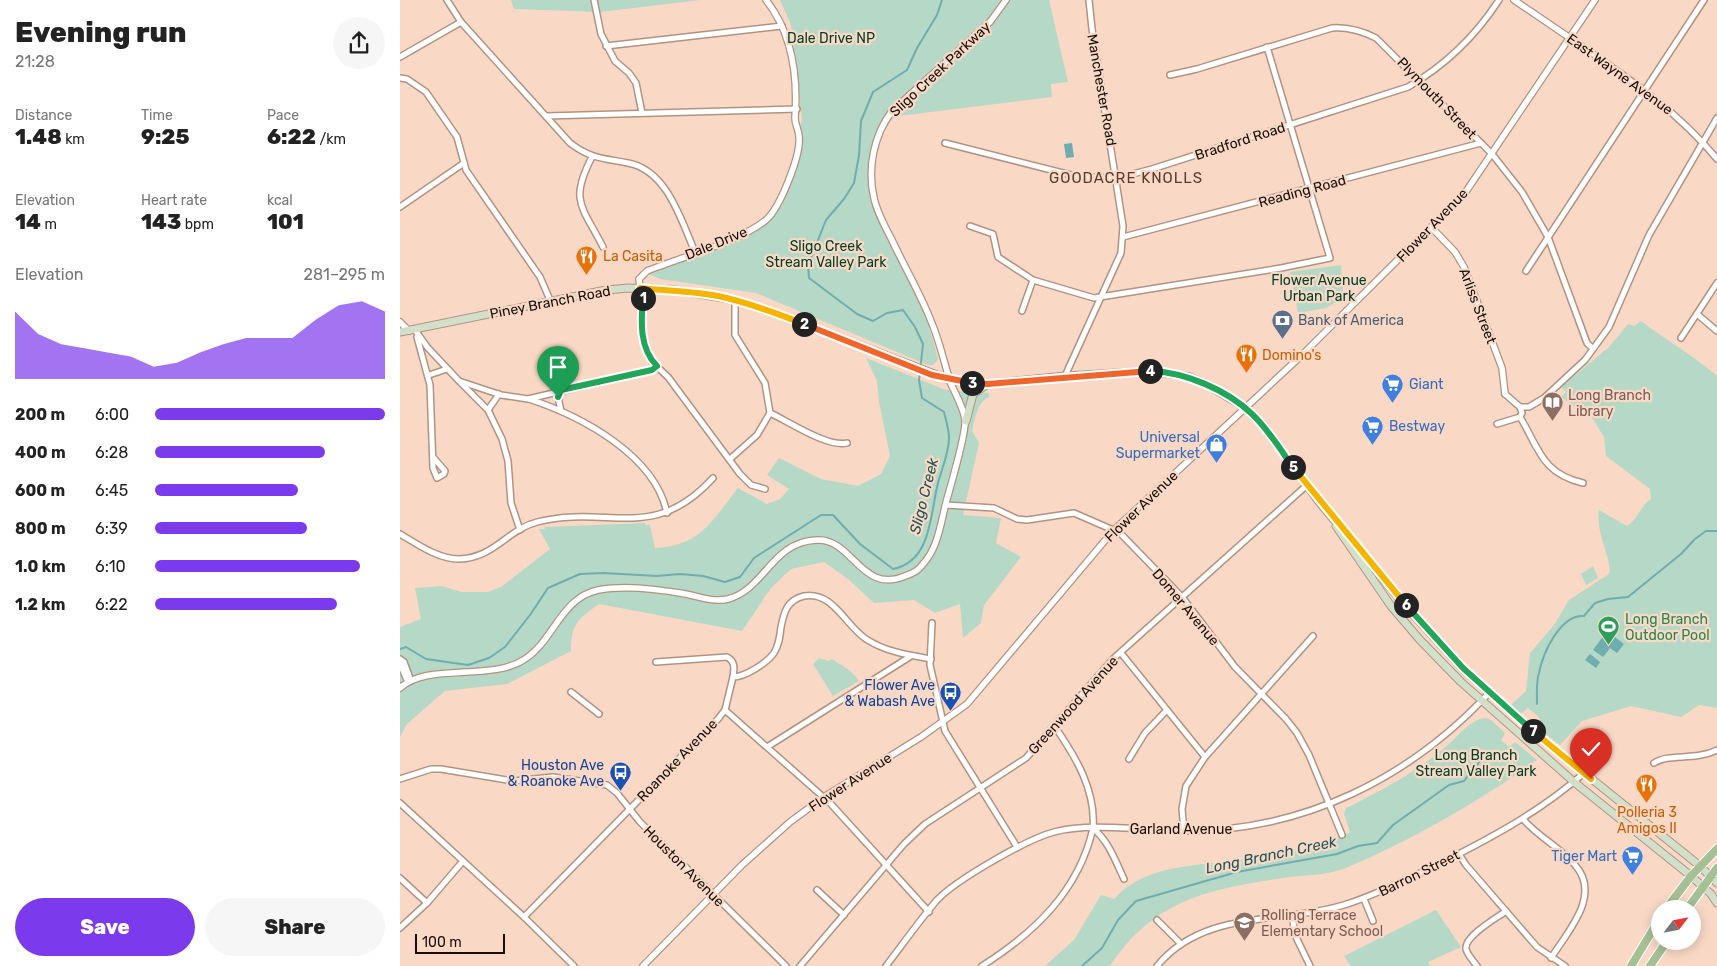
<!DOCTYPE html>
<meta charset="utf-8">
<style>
:root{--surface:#fff;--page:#f6f6f6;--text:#222;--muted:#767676;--accent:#7c3aed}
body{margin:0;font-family:Rubik,sans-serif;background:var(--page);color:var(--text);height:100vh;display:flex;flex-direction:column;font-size:19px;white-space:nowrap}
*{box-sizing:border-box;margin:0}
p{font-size:16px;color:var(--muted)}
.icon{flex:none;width:28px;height:28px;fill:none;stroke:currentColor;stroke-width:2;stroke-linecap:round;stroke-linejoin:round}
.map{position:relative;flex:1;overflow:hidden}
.sheet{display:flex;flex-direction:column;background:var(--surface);width:400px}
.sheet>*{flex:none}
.needle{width:32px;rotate:58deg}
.controls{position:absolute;left:1251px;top:900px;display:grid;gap:10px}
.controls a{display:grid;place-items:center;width:50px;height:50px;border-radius:50%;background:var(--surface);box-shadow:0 2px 12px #0003;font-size:25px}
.scale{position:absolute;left:15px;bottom:12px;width:90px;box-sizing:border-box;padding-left:5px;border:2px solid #180e07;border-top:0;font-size:14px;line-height:18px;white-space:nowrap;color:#180e07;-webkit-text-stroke:4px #f9d9c6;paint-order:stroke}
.pin{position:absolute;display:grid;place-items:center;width:42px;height:42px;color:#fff;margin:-51px -21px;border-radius:50% 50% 50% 0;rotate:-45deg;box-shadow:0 0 5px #0007}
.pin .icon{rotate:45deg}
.km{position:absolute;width:25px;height:25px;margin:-12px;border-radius:50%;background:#222;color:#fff;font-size:14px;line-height:25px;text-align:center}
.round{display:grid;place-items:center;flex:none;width:52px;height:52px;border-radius:26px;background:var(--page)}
.headline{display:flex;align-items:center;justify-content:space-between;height:85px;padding:0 15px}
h1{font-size:28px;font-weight:800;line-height:38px}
.metrics{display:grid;grid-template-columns:repeat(3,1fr);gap:8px;height:85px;padding:5px 15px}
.metrics div{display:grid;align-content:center}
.metrics b{font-size:21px;font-weight:800}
.metrics small{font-size:14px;font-weight:400}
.metrics p{font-size:14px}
.chart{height:140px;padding:10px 15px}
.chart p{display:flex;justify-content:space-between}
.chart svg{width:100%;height:90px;margin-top:5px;fill:var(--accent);opacity:.7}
.cta{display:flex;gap:10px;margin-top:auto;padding:10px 15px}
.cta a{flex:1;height:58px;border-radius:30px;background:var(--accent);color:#fff;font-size:20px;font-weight:800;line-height:58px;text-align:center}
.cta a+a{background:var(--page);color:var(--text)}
ul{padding:0 15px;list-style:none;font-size:16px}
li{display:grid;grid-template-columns:80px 60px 1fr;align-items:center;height:38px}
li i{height:12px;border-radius:6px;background:var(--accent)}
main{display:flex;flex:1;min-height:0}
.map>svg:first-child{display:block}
.green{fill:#b6d8c6}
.water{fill:#6fadae}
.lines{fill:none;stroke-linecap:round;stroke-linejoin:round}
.stream{stroke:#6fadae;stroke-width:2}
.minor-casing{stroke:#b19382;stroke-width:8}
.tertiary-casing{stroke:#b19382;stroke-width:8}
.secondary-casing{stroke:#b19382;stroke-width:9}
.primary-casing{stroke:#fff;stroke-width:10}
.minor{stroke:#fff;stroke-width:5}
.tertiary{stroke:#fff;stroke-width:5.5}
.secondary{stroke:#d2e0ca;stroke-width:7}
.primary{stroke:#a6c095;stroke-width:8}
.split-1-casing{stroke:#fff;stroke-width:10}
.split-2-casing{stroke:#fff;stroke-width:10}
.split-3-casing{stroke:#fff;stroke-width:10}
.split-4-casing{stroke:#fff;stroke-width:10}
.split-5-casing{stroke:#fff;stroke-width:10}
.split-6-casing{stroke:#fff;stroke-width:10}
.split-7-casing{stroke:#fff;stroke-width:10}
.split-8-casing{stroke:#fff;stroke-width:10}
.split-1{stroke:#22a559;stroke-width:6}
.split-2{stroke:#f5b400;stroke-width:6}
.split-3{stroke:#f0652b;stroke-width:6}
.split-4{stroke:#f0652b;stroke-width:6}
.split-5{stroke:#22a559;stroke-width:6}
.split-6{stroke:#f5b400;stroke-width:6}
.split-7{stroke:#22a559;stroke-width:6}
.split-8{stroke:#f5b400;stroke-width:6}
.labels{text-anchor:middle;stroke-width:4.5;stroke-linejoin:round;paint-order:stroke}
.park-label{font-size:14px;fill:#004028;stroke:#f9d9c6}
.street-label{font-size:14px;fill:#180e07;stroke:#f9d9c6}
.food-label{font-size:14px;fill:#c56008;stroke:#f9d9c6;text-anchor:start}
.service-label{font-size:14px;fill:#4e5e75;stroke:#f9d9c6;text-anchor:start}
.shop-label{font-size:14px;fill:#366cbe;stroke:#f9d9c6;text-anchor:start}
.education-label{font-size:14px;fill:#785e54;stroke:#f9d9c6;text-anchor:start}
.leisure-label{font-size:14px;fill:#27864d;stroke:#f9d9c6;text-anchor:start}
.transit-label{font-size:14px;fill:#164399;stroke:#f9d9c6;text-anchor:end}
.neighbourhood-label{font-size:15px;letter-spacing:1px;fill:#553c2c;stroke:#f9d9c6}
.water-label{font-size:15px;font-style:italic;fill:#1d5455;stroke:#f9d9c6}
</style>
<main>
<section class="sheet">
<div class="headline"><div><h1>Evening run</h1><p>21:28</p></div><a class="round"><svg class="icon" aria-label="share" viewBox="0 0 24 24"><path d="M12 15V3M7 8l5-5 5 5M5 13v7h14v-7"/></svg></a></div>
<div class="metrics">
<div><p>Distance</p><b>1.48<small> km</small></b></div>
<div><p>Time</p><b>9:25</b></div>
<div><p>Pace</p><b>6:22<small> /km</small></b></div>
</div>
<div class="metrics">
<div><p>Elevation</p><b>14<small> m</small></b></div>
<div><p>Heart rate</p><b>143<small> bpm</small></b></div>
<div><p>kcal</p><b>101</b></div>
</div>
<div class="chart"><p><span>Elevation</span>281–295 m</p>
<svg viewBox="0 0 160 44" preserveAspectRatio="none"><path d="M0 44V11L10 22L20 27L30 29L40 31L50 33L60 38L70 36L80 31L90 27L100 24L110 24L120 24L130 15L140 8L150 6L160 11V44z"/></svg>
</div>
<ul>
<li><b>200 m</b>6:00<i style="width:100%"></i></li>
<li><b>400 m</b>6:28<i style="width:74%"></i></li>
<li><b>600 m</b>6:45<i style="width:62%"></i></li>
<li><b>800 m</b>6:39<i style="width:66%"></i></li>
<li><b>1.0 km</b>6:10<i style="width:89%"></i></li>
<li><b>1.2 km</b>6:22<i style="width:79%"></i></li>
</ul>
<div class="cta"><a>Save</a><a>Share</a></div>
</section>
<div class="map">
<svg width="1317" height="966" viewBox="0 0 1317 966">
<rect width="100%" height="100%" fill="#f9d9c6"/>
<g class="green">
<path d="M111 0H300L200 12 114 9Z"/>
<path d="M380 0H649L668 82 651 84 652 97 499 116V112L512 100H507C495 112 488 130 474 139 469 158 466 177 470 196 474 215 485 233 493 249 512 286 530 319 538 360L533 365H528L356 293 260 279 248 274 249 271 272 265 342 239 365 225 382 206 387 193 402 119 391 25Z"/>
<path d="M941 265 943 293 946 296 926 308 898 313 890 272Z"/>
<path d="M1241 321C1266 340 1293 355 1317 376V708L1299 705 1281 717 1231 706 1182 721 1160 745 1147 735 1138 716 1128 708 1120 714 1111 705 1126 691 1130 653 1154 625 1169 600 1209 574C1213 561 1195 533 1199 510L1227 526C1238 519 1240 506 1251 499L1250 489 1206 456 1204 437 1186 408 1181 411 1161 397 1166 392 1161 387 1209 347 1228 324 1234 326Z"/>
<path d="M466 358 546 390 589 393V397C576 403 576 418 572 431L579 443 563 515 601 518 596 543 621 557 584 605 581 623 563 638 560 604 535 613 514 600 474 603 448 579 424 562 391 569 371 588 342 631 199 604C178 619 171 624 171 651L107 684 45 691 7 724 0 737V627L21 619 15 588 42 586 61 592H88L101 587 150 549 139 529H145L144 527 245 523V525H250L255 548C300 546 312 521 338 488L367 504 380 499 389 489 367 475 379 458 421 479 458 486 481 474 490 456 479 402 477 381Z"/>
<path d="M1193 566 1198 578 1186 585 1181 574Z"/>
<path d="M419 658 429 661 432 659C442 666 451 669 459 681L433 696 413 664Z"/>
<path d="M1086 718 1091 720 1105 733 1101 740 1109 747 1115 742 1137 760C1079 802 1012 840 946 868 929 875 907 875 890 877 812 889 756 897 710 966H645L674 940 701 895 714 899C748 862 798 867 844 859 855 858 866 858 874 851L876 854 912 848 947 834 950 832 944 814 946 808C983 790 1022 769 1052 741 1063 731 1072 719 1086 718Z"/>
<path d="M1036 910 1061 947 1028 962 1030 966H951L944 956Z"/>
</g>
<g class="water">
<path d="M672 143 674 157 666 158 664 144Z"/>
<path d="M1207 631 1224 644 1217 653 1210 648 1203 657 1193 650Z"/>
<path d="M1190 654 1200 662 1196 668 1185 660Z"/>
</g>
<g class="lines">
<g class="stream">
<path d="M0 649 6 647 26 659 68 665 89 658 105 647 130 615 148 588 180 574 204 573 257 576 280 574 303 576 325 582 340 577 354 558 421 515H433L460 544 493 569C532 561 530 514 538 483 542 468 549 453 549 438 549 430 546 420 544 412L522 398 519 380 523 344 515 327 503 310 487 313 473 321 457 314 409 278 408 265 426 220 444 199 454 183 459 155 461 121 473 92 507 70 517 48 537 15 542 0"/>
<path d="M1137 704C1137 694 1136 682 1139 673 1143 652 1161 614 1184 616L1195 603 1208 599 1228 597 1281 554 1295 539 1306 531H1317"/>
<path d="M682 966 702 948 718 920 736 901 837 872 937 854 958 846 977 843 993 825 1049 785 1064 781 1083 757 1095 753"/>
</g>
<defs>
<g id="minor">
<path d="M47 0 61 22 170 143C191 159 203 158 228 163 267 170 281 220 295 252"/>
<path d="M194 0 201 34 215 61 229 73 236 83 242 113"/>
<path d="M1170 38C1222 74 1276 109 1317 159"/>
<path d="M206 46 382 26"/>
<path d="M0 57 61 22"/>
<path d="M770 75 797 69 932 28C948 27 962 31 976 38L1092 154 1122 192 1148 237 1187 343 1193 349"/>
<path d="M0 78 7 79 26 92 57 137 66 170 140 277 150 300"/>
<path d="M146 116 397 109"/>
<path d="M545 143 679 177 717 178 752 169 1008 87C1046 65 1075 37 1099 0"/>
<path d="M192 157C169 201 182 206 203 247"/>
<path d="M0 207 64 163"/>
<path d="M570 226 593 234 598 257 633 280 622 311"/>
<path d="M723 237 1081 143"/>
<path d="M1126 271 1304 0"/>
<path d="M633 280 694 298 881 268 930 258 867 47"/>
<path d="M240 288 243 298 242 335 252 362 268 377 340 474 351 485 365 489"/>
<path d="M1297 314 1317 331"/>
<path d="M15 330 28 348 59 381 101 395 128 399 252 370 257 366"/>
<path d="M17 337 30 385 33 468 37 478 44 474 45 471 33 457"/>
<path d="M1281 338 1317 283"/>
<path d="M29 375 47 369"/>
<path d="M665 376 721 253 723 226 692 29 689 0"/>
<path d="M61 383 88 410 102 439 108 461 111 503 120 530"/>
<path d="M1105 394 1120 407 1122 413 1120 417"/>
<path d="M129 399C181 416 255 455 267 513"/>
<path d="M1120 407H1129L1144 398 1185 360 1209 327 1249 235 1317 118"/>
<path d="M88 410 99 394"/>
<path d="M161 411 158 397 161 390"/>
<path d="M370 413C388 421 428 448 447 443"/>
<path d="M1120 417C1139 448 1141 473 1183 483"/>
<path d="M1097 424 1120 417"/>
<path d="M330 459 357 435 370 413 365 383 335 335V300"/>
<path d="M546 505 594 508 617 519 627 520 674 513 720 533 782 597 835 667 886 719 897 733 909 755 942 835"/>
<path d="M0 534C17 544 38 559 59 559 94 558 107 530 137 522 209 504 253 544 313 478"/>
<path d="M532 623 530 665 545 731 617 847"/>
<path d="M721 653 805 757"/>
<path d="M0 659 4 662 11 681"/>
<path d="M256 662 327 657C336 662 334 669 333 677"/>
<path d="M0 664 8 682"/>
<path d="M171 692 199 714"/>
<path d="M325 710 430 803 529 912"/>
<path d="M655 727C676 757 696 791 693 828 709 842 715 860 724 879"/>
<path d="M367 747 511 656"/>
<path d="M729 759 745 733 767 710"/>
<path d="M1254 763C1269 753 1295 761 1317 750"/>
<path d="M0 779 31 769H41L113 781 153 777 207 785 217 793 240 822 386 966"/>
<path d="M0 803 124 917 174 966"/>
<path d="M1123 819C1138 837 1160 847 1175 865 1202 895 1168 931 1151 958"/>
<path d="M784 831 782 809 786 786 805 757 913 636"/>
<path d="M1059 854 1066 865 1137 947 1165 966"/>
<path d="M0 878 27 903"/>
<path d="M417 890 444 915"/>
<path d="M964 899 973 921"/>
<path d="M892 915 895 935 910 966"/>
<path d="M124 917 318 719 325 710 333 677C345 677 367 663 374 653 379 645 380 636 381 627 384 612 387 600 404 596 433 591 445 625 466 639 486 652 508 655 531 659"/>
<path d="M757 920 781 944"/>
<path d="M0 928 27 903 63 861"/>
<path d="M400 966 504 844 525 824 626 758 714 658 906 486"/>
<path d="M486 966C503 944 519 921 537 900 556 880 627 839 654 832 690 822 747 831 785 831 903 831 1009 779 1089 693"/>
<path d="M582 966C634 933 679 891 693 828"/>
<path d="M757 966C805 908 882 925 947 904 978 894 1007 879 1037 865 1089 839 1140 812 1184 773"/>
<path d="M1077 966C1073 961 1067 954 1066 949 1064 936 1097 918 1106 911"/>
</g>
<g id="tertiary">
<path d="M1114 0 1170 38"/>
<path d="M1032 228 1055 252 1064 267 1102 368 1105 394"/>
<path d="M240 288 239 279 247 271C279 258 341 241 366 220 380 208 401 155 399 137 399 130 395 125 395 118 398 76 393 34 366 0"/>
<path d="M0 322 9 331"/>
<path d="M0 688C28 662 91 682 125 659 154 640 161 598 198 590 224 585 254 589 280 593 295 595 312 603 328 599 364 590 372 542 416 540 452 537 461 595 505 576 512 574 519 570 523 564 539 547 541 520 547 499 551 485 567 430 565 419 563 407 556 395 551 384 544 363 540 342 531 321 520 293 504 266 491 238 484 225 477 212 474 198 467 168 474 135 492 111L590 22 606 0"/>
<path d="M243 966 342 865 390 822 424 797 521 737 567 704 713 531 902 355 1065 193 1195 0"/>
</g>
<g id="secondary">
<path d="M0 332 206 290 228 288 275 290 335 300 372 312 550 380 588 384 665 376 752 371 790 377 806 384 844 407 862 424 920 503 1009 610 1063 669 1147 743 1300 866 1317 883"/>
<path d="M566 421 573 394 586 385"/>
<path d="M936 526 991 606 1020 640 1061 682 1174 782 1291 876 1311 894 1317 903"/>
</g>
<g id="primary">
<path d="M1266 909 1291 876 1317 849"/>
<path d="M1287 909 1317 868"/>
<path d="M1231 966 1260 918"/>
<path d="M1250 966 1267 941"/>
</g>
</defs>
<use href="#minor" class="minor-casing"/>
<use href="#tertiary" class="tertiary-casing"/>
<use href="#secondary" class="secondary-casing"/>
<use href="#primary" class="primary-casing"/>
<use href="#minor" class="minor"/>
<use href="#tertiary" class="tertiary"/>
<use href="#secondary" class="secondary"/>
<use href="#primary" class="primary"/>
</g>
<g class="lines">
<defs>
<path id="split-1" d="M158 397 161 390 252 370 257 366C239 348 241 321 243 298"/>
<path id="split-2" d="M243 298 240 288C266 291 292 291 318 296 347 302 376 313 404 324"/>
<path id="split-3" d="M404 324 532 375 572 383"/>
<path id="split-4" d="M572 383 588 384 750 371"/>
<path id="split-5" d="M750 371C785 372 827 390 852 414 868 429 880 449 893 467"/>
<path id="split-6" d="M893 467 1006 605"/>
<path id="split-7" d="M1006 605 1063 668 1133 731"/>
<path id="split-8" d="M1133 731 1191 779"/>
</defs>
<use href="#split-1" class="split-1-casing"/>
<use href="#split-2" class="split-2-casing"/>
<use href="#split-3" class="split-3-casing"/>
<use href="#split-4" class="split-4-casing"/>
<use href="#split-5" class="split-5-casing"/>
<use href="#split-6" class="split-6-casing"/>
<use href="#split-7" class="split-7-casing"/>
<use href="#split-8" class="split-8-casing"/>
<use href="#split-1" class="split-1"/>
<use href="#split-2" class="split-2"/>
<use href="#split-3" class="split-3"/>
<use href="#split-4" class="split-4"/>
<use href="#split-5" class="split-5"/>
<use href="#split-6" class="split-6"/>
<use href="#split-7" class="split-7"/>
<use href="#split-8" class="split-8"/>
</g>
<defs>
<symbol id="restaurant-pin" viewBox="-11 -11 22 30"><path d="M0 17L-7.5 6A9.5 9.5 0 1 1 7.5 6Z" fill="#e8710a" stroke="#f9d9c6"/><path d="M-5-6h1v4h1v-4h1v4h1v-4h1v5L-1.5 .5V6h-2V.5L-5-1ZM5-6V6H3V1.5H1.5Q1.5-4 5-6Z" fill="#fff"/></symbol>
<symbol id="bank-pin" viewBox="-11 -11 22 30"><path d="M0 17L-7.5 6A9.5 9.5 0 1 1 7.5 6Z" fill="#5c6f8a" stroke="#f9d9c6"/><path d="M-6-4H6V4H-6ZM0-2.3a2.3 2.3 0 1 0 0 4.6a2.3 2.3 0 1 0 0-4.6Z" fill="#fff"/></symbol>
<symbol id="supermarket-pin" viewBox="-11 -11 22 30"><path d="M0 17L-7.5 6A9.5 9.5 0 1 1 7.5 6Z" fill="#3f7fe0" stroke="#f9d9c6"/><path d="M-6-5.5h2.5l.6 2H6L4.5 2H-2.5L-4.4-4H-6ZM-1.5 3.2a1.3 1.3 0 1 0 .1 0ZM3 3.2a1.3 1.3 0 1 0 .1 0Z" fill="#fff"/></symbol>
<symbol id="library-pin" viewBox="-11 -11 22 30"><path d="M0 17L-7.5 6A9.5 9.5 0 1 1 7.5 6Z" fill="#8d6e63" stroke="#f9d9c6"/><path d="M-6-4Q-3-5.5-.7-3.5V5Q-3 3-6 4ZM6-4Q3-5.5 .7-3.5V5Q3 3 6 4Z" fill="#fff"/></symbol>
<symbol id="shop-pin" viewBox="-11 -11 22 30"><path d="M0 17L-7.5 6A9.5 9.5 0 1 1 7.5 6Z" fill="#3f7fe0" stroke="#f9d9c6"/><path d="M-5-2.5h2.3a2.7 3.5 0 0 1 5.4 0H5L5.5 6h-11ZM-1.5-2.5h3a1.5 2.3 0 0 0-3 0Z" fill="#fff"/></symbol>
<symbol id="stadium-pin" viewBox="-11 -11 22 30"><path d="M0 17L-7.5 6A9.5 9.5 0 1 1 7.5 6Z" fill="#2e9e5b" stroke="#f9d9c6"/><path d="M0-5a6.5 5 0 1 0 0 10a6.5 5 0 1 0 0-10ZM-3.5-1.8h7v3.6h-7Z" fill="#fff"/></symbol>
<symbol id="bus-pin" viewBox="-11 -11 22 30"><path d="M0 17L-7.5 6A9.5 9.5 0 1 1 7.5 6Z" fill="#1a4fb4" stroke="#f9d9c6"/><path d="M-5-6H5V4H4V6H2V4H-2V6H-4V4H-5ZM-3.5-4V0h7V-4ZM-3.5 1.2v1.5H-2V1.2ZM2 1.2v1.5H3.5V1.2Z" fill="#fff"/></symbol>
<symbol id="school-pin" viewBox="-11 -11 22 30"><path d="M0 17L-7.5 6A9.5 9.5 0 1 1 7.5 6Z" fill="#8d6e63" stroke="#f9d9c6"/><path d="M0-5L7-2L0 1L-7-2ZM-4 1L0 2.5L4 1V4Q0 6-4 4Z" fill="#fff"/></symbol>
</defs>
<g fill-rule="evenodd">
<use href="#restaurant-pin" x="174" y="244" width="25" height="34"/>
<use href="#bank-pin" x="870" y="308" width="25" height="34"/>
<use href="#restaurant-pin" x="834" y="342" width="25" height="34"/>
<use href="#supermarket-pin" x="980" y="372" width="25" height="34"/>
<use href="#library-pin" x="1140" y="390" width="25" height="34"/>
<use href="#supermarket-pin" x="960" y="414" width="25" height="34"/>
<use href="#shop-pin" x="804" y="432" width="25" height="34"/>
<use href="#stadium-pin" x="1196" y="614" width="25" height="34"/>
<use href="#bus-pin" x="538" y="680" width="25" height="34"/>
<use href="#bus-pin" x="208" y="760" width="25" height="34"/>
<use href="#restaurant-pin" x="1234" y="772" width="25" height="34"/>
<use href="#supermarket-pin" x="1220" y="844" width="25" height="34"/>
<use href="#school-pin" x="832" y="910" width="25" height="34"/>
</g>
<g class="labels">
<g class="park-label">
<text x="431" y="43">Dale Drive NP</text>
<text x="426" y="251">Sligo Creek<tspan x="426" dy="16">Stream Valley Park</tspan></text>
<text x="919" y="285">Flower Avenue<tspan x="919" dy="16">Urban Park</tspan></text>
<text x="1076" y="760">Long Branch<tspan x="1076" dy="16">Stream Valley Park</tspan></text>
</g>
<g class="street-label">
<text transform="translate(540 69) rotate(-43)" y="5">Sligo Creek Parkway</text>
<text transform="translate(1220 74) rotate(36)" y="5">East Wayne Avenue</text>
<text transform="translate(702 90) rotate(80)" y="5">Manchester Road</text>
<text transform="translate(1037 98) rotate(46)" y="5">Plymouth Street</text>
<text transform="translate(840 141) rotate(-18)" y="5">Bradford Road</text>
<text transform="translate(902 191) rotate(-15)" y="5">Reading Road</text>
<text transform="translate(1032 225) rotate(-46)" y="5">Flower Avenue</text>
<text transform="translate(316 243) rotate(-22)" y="5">Dale Drive</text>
<text transform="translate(150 302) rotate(-11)" y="5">Piney Branch Road</text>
<text transform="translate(1078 306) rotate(69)" y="5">Arliss Street</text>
<text transform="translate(741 506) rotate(-44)" y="5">Flower Avenue</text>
<text transform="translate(786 607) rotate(50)" y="5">Domer Avenue</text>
<text transform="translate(673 705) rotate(-48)" y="5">Greenwood Avenue</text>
<text transform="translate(277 760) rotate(-46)" y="5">Roanoke Avenue</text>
<text transform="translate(450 782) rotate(-33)" y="5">Flower Avenue</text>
<text x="781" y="834">Garland Avenue</text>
<text transform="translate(284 866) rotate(45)" y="5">Houston Avenue</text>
<text transform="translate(1019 873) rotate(-26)" y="5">Barron Street</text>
</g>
<g class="food-label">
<text x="203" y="261">La Casita</text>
<text x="862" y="360">Domino's</text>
<text x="1247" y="817" text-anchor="middle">Polleria 3<tspan x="1247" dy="16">Amigos II</tspan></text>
</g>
<g class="service-label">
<text x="898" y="325">Bank of America</text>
</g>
<g class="shop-label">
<text x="1009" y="389">Giant</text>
<text x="989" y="431">Bestway</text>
<text x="800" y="442" text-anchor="end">Universal<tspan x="800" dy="16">Supermarket</tspan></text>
<text x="1217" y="861" text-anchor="end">Tiger Mart</text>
</g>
<g class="education-label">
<text x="1168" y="400">Long Branch<tspan x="1168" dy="16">Library</tspan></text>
<text x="861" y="920">Rolling Terrace<tspan x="861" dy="16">Elementary School</tspan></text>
</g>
<g class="leisure-label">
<text x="1225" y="624">Long Branch<tspan x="1225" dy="16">Outdoor Pool</tspan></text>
</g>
<g class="transit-label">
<text x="535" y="690">Flower Ave<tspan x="535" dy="16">&amp; Wabash Ave</tspan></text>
<text x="204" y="770">Houston Ave<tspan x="204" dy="16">&amp; Roanoke Ave</tspan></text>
</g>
<g class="neighbourhood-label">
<text x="726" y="183">GOODACRE KNOLLS</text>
</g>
<g class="water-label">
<text transform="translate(524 496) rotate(-76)" y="5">Sligo Creek</text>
<text transform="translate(871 855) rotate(-12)" y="5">Long Branch Creek</text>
</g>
</g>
</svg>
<div class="controls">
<a><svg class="needle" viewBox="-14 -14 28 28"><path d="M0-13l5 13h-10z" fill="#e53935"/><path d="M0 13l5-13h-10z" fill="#767676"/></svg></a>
</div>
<div class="scale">100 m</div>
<div class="pin" style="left:158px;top:397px;background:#1e9e55"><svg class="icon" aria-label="arrive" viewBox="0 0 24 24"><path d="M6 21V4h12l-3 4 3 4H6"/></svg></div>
<div class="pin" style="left:1191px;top:779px;background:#d93025"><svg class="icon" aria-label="check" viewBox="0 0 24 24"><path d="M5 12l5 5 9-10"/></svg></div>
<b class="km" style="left:243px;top:298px">1</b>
<b class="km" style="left:404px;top:324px">2</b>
<b class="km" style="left:572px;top:383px">3</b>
<b class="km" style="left:750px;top:371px">4</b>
<b class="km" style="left:893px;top:467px">5</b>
<b class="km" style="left:1006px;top:605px">6</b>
<b class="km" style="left:1133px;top:731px">7</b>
</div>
</main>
